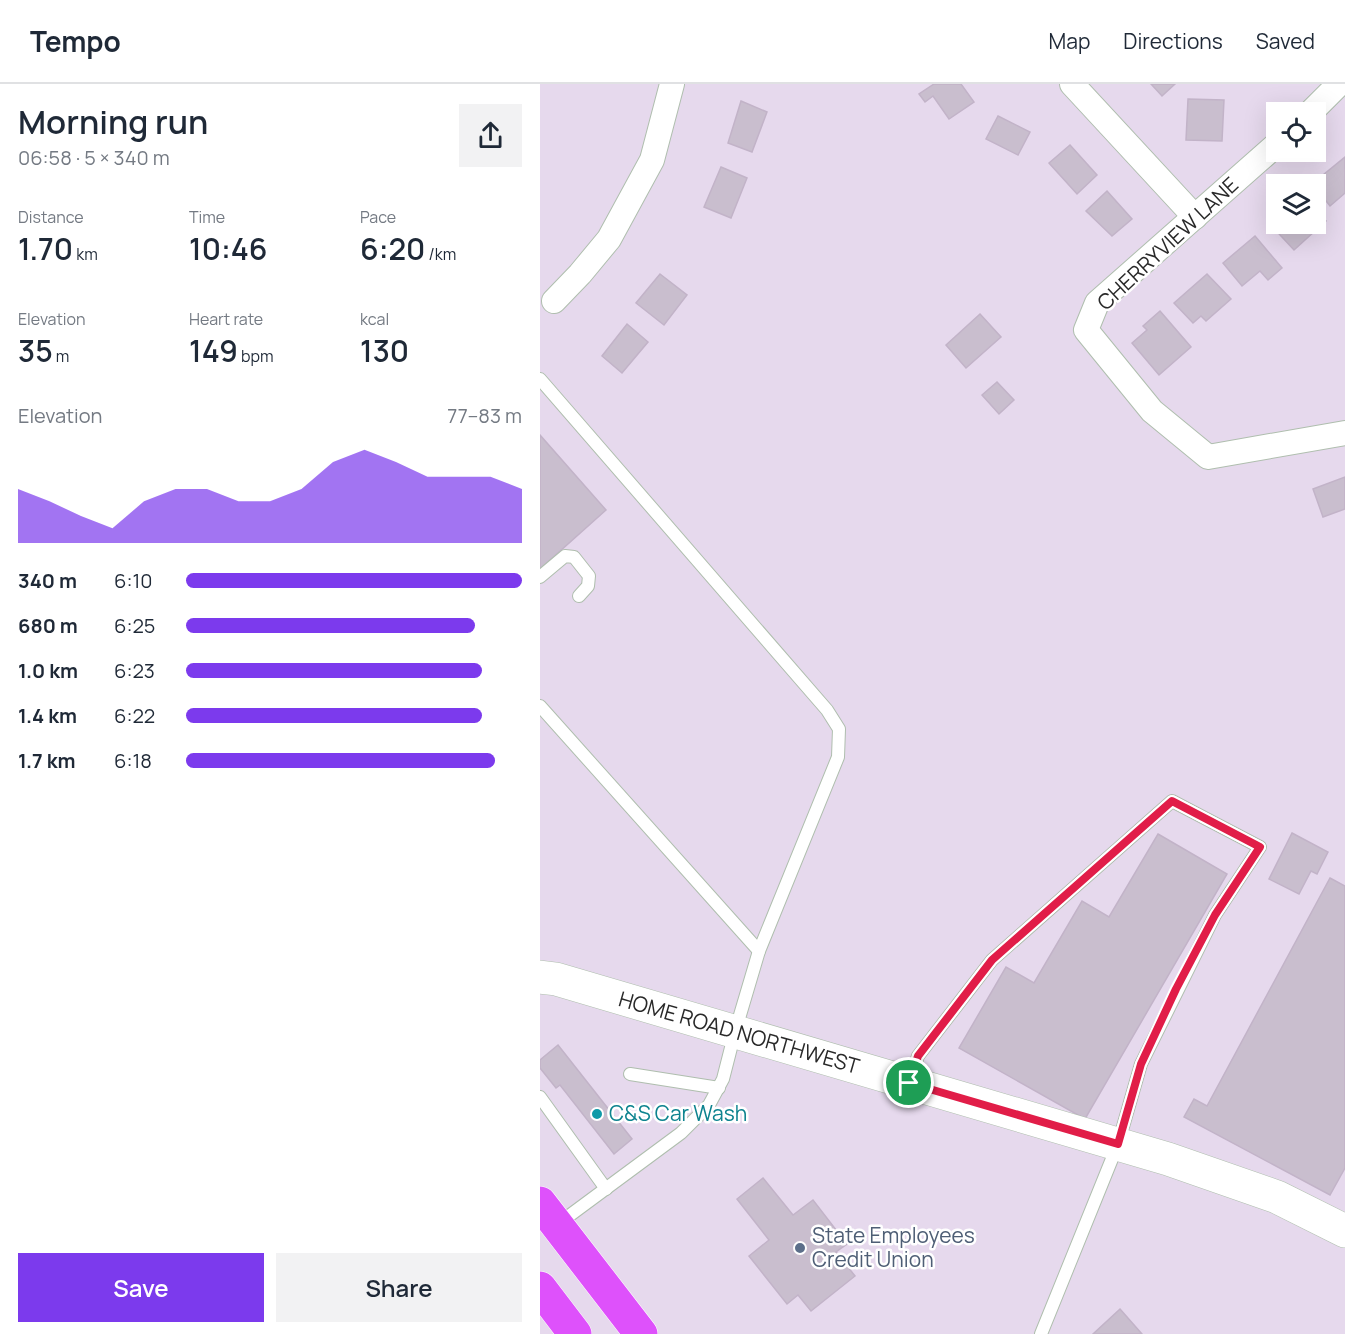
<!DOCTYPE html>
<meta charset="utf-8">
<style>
:root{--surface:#fff;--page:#f2f2f3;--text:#1f2937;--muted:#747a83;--line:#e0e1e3;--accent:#7c3aed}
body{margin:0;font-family:Manrope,sans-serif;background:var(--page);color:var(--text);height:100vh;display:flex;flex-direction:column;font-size:22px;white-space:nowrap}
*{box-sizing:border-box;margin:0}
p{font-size:20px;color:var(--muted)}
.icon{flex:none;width:33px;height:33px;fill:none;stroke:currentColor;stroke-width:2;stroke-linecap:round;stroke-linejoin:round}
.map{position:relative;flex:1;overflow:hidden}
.side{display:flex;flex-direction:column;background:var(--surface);width:540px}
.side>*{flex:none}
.fabs{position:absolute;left:726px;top:18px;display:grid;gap:12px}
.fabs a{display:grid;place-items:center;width:60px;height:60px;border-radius:0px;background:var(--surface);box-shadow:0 6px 24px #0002;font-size:30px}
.pin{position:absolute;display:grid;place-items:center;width:51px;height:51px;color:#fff;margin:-26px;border:3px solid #fff;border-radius:50%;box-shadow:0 2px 6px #0007}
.round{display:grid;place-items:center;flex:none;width:63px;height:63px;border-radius:0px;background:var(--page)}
.overview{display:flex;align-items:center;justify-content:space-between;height:102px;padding:0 18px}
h1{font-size:33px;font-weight:600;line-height:45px}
.metrics{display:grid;grid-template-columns:repeat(3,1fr);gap:9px;height:102px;padding:6px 18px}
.metrics div{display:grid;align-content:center}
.metrics b{font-size:30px;font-weight:600}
.metrics small{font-size:16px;font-weight:400}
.metrics p{font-size:16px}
.chart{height:168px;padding:12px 18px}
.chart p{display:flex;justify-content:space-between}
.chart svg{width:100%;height:108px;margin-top:6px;fill:var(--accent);opacity:.7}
.primary-button{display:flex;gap:12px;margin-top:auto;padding:12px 18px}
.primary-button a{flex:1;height:69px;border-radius:0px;background:var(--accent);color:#fff;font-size:24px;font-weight:600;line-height:69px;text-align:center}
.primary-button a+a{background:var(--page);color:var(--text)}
ul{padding:0 18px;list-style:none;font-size:20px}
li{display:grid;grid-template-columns:96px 72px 1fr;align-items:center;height:45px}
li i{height:15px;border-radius:8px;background:var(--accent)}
header{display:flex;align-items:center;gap:36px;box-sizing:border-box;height:84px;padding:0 30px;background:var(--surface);border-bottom:2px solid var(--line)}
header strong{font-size:28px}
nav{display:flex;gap:33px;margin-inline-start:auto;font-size:21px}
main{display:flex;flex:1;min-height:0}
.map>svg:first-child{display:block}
.building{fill:#c9bece;stroke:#c2b3c8;stroke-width:1.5}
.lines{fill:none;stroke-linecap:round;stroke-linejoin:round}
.lane-casing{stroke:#afbeae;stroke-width:14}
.street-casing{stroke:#afbeae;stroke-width:26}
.secondary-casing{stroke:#afbeae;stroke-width:34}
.primary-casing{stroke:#fff;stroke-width:34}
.lane{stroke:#fff;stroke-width:12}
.street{stroke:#fff;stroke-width:24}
.secondary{stroke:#fff;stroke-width:33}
.primary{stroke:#de51fb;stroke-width:33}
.route-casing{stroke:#fff;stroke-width:12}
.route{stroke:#e11d48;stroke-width:8}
.culture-dot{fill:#0f9aa8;stroke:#fff;stroke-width:2}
.service-dot{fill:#5c6f8a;stroke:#fff;stroke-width:2}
.labels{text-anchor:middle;stroke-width:5;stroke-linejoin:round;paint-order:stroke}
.street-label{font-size:21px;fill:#292929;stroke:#fff}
.culture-label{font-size:21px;fill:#0d838f;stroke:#fff;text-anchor:start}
.service-label{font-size:21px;fill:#4e5e75;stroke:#fff;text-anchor:start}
</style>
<header>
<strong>Tempo</strong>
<nav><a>Map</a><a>Directions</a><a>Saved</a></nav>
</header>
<main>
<section class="side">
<div class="overview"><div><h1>Morning run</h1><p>06:58 · 5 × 340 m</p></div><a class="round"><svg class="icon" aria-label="share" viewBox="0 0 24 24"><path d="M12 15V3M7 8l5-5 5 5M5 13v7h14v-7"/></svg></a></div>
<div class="metrics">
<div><p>Distance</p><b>1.70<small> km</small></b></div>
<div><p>Time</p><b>10:46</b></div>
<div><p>Pace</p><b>6:20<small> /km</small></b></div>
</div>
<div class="metrics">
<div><p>Elevation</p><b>35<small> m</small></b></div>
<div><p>Heart rate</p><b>149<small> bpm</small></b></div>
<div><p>kcal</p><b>130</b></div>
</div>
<div class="chart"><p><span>Elevation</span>77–83 m</p>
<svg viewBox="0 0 160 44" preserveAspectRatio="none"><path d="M0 44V22L10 27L20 33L30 38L40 27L50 22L60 22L70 27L80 27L90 22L100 11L110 6L120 11L130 17L140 17L150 17L160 22V44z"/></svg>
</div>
<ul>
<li><b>340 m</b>6:10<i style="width:100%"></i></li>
<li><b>680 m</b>6:25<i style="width:86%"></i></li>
<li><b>1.0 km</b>6:23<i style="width:88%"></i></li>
<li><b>1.4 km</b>6:22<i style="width:88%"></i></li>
<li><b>1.7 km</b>6:18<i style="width:92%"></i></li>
</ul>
<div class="primary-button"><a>Save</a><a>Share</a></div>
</section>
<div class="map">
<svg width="805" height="1250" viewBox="0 0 805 1250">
<rect width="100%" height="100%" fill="#e6d9ed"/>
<g class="building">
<path d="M394 0H421L434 18 409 35 393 12 385 18 379 10Z"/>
<path d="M611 0H635L622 12Z"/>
<path d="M648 15 684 16 682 57 646 56Z"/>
<path d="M201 17 227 28 212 68 188 59Z"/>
<path d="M458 32 490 48 478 71 446 55Z"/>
<path d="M530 61 557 91 537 110 509 79Z"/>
<path d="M805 73V109L790 122 776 104V100H772Z"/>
<path d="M181 83 207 94 191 134 164 123Z"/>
<path d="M567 107 592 135 572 152 546 127Z"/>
<path d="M776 125 786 137 754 166 727 137 736 129V140H776Z"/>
<path d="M715 152 742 184 728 196 720 187 702 202 683 179Z"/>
<path d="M120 190 147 211 124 241 96 219Z"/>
<path d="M667 190 691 215 666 237 661 232 653 239 634 219Z"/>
<path d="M620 227 651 263 619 291 592 259 607 246 603 242Z"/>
<path d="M440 230 461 253 426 284 406 261Z"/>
<path d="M87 240 108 258 82 289 62 272Z"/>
<path d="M457 298 474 316 459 330 442 311Z"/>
<path d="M0 351 66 426 0 485Z"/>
<path d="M805 393V425L783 433 773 405Z"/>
<path d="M752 749 788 768 777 790 771 787 759 810 729 795Z"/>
<path d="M618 750 687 790 545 1035 419 964 466 883 494 899 542 817 569 833Z"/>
<path d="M790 794 805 802V1084L790 1111 644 1033 654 1015 667 1022Z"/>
<path d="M18 961 92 1055 74 1070 20 1001 16 1004 0 984V976Z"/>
<path d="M223 1094 253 1131 273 1116 307 1160 296 1168 315 1192 271 1227 258 1211 247 1220 209 1172 229 1156 197 1115Z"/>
<path d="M580 1225 602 1250H553Z"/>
</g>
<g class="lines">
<defs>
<g id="lane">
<path d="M0 295 287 626 299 645 298 673 219 867 195 948 183 995 169 1021 141 1049 18 1140"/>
<path d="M0 493 25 472 34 473 49 492 48 502 39 512"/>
<path d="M0 622 219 867"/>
<path d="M90 990 179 1004"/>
<path d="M370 998 378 972 452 876 632 717 720 763 675 831 601 980 578 1060 501 1250"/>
<path d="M0 1013 66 1105"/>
</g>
<g id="street">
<path d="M532 0 655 133"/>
<path d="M771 28 799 0"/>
<path d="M736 61 557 219 546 246 612 327 668 373 805 349"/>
<path d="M14 217 40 190 69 155 112 76 132 0"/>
</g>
<path id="secondary" d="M0 893 16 895 628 1075 737 1113 805 1147"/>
<g id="primary">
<path d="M0 1119 101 1250"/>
<path d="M0 1204 35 1250"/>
</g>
</defs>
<use href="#lane" class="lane-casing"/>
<use href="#street" class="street-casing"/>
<use href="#secondary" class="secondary-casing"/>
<use href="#primary" class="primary-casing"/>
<use href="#lane" class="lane"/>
<use href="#street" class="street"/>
<use href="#secondary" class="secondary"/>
<use href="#primary" class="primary"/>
</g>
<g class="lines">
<defs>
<path id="route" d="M632 717 720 763 675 831 636 905 601 980 578 1060 369 999 378 972 452 876Z"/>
</defs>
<use href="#route" class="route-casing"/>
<use href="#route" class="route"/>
</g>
<circle class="culture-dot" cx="57" cy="1030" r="6"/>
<circle class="service-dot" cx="260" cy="1164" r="6"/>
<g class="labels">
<g class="street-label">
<text transform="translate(628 160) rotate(-43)" y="7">CHERRYVIEW LANE</text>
<text transform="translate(199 949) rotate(16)" y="7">HOME ROAD NORTHWEST</text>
</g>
<g class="culture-label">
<text x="69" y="1037">C&amp;S Car Wash</text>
</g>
<g class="service-label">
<text x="272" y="1159">State Employees<tspan x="272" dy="24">Credit Union</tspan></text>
</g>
</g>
</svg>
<div class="fabs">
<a><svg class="icon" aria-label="locate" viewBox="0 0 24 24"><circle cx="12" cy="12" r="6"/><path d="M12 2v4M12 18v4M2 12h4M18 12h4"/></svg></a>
<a><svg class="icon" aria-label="layers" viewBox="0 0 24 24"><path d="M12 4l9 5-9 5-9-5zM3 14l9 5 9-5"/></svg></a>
</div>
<div class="pin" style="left:369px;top:999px;background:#1e9e55"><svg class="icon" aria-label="arrive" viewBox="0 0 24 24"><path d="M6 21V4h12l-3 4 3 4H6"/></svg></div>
</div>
</main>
